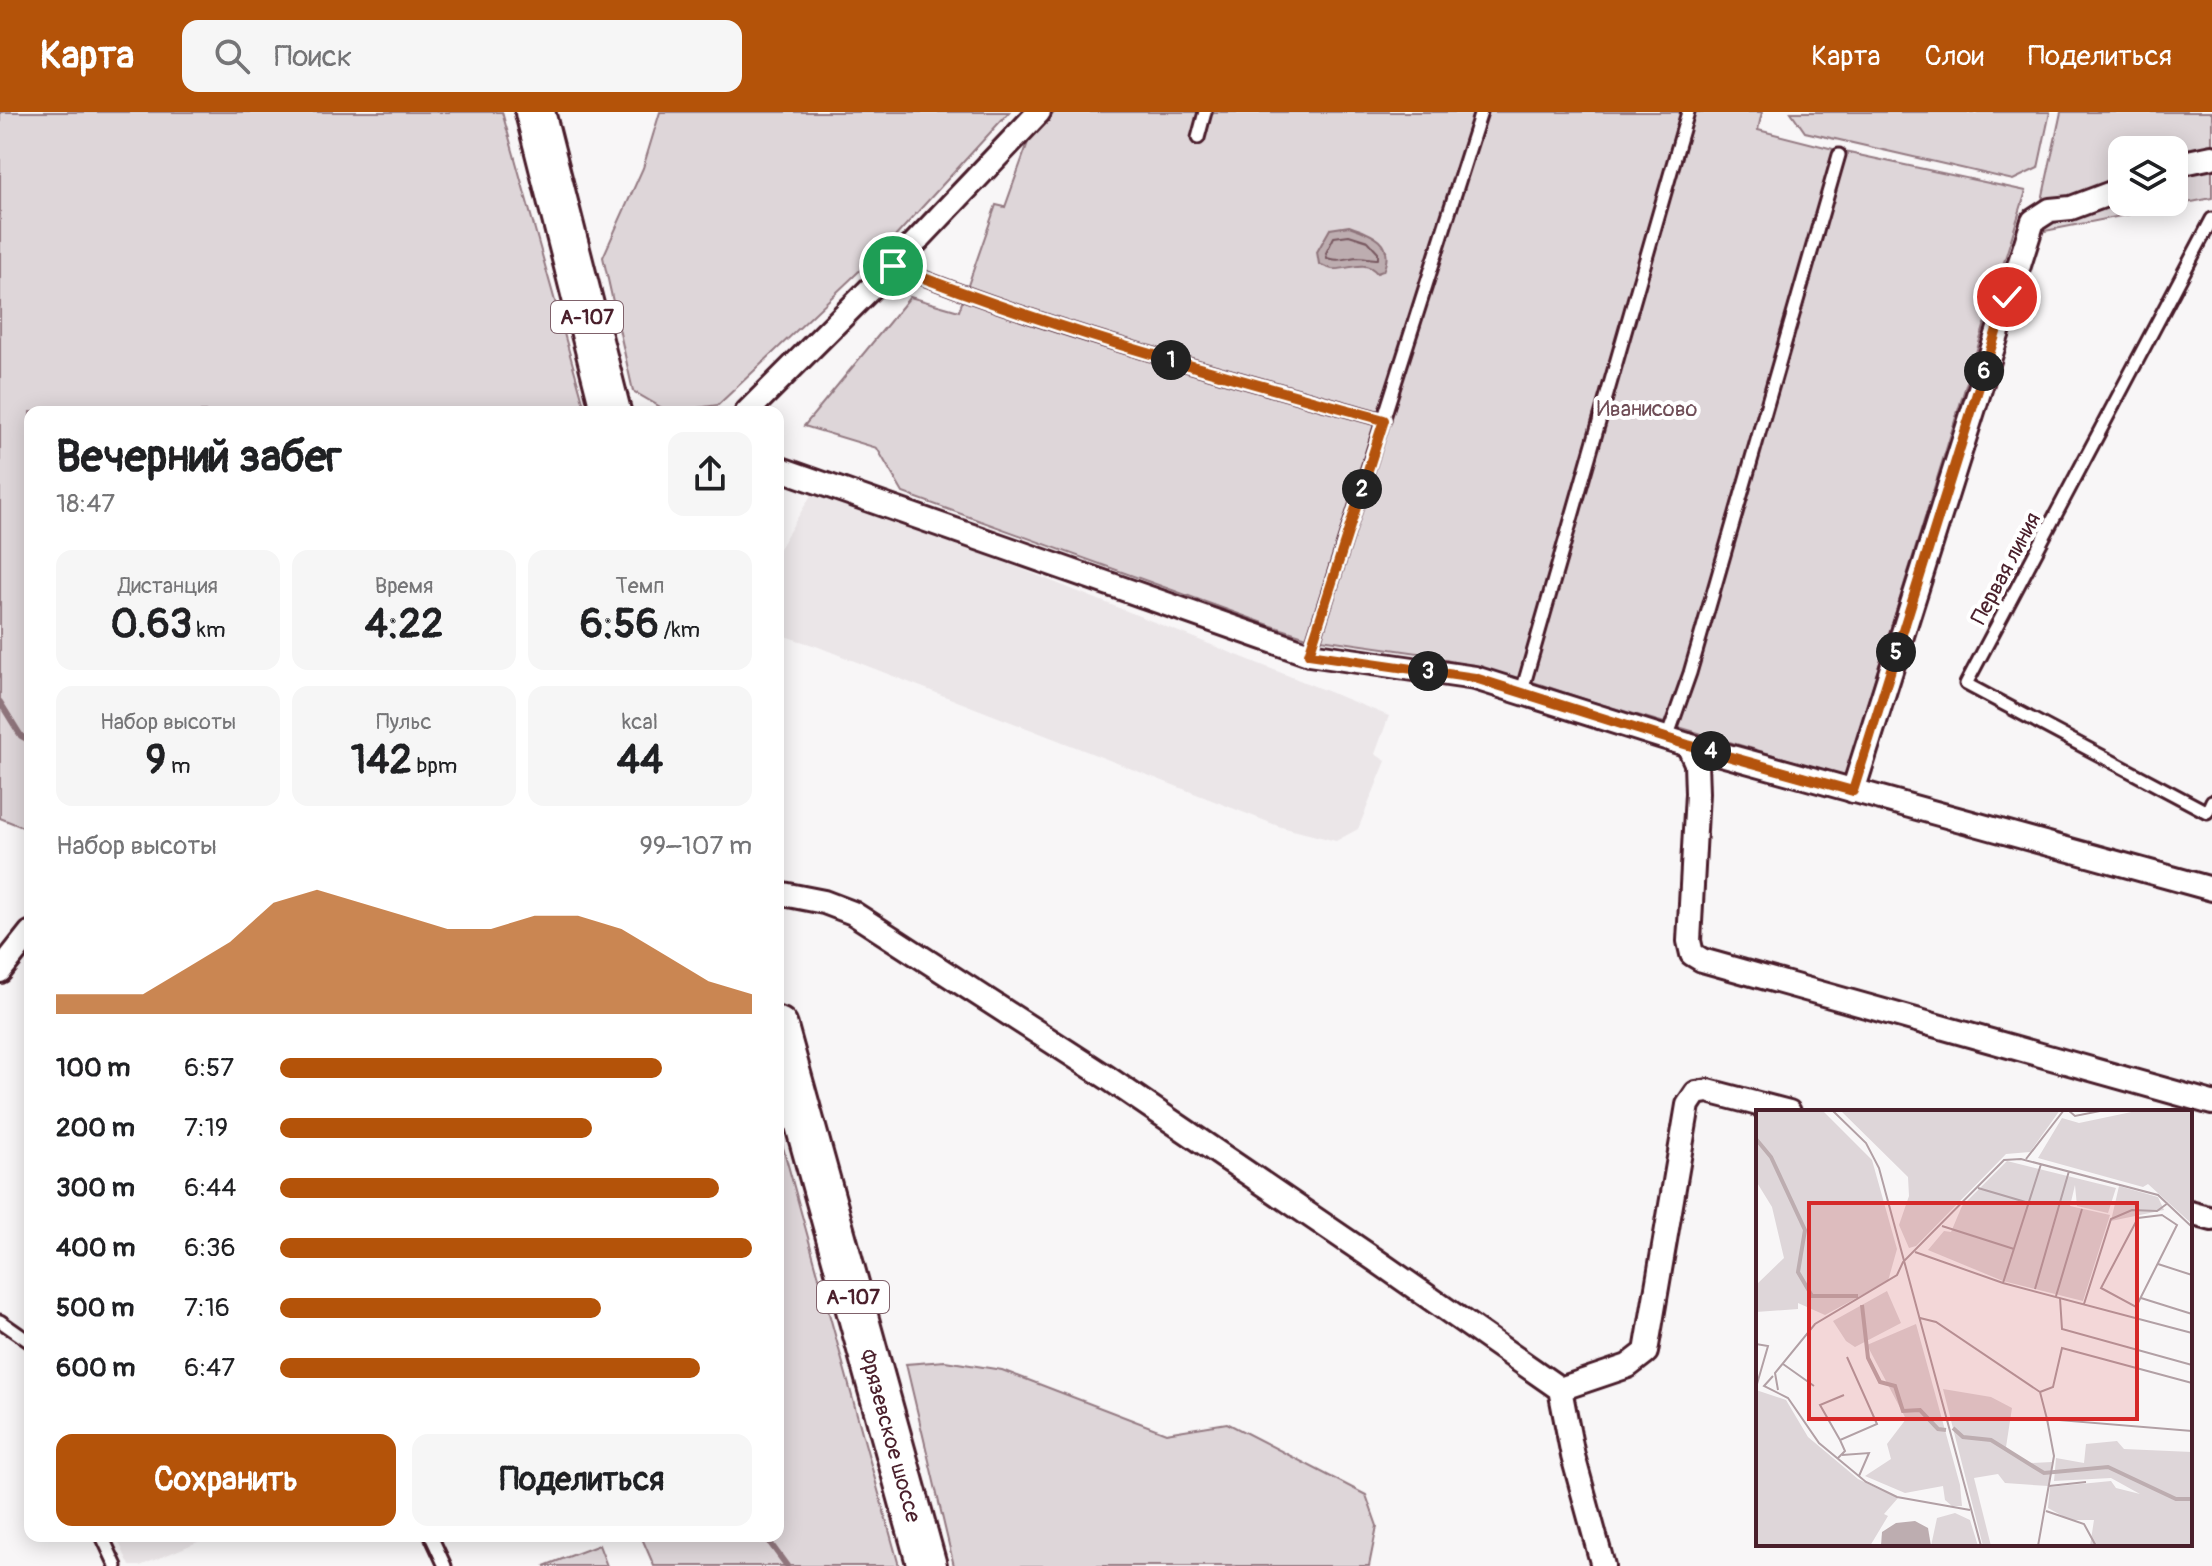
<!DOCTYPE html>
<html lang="ru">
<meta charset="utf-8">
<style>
:root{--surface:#fff;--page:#f6f6f6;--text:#202124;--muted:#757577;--accent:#b45309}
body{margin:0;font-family:Pangolin,sans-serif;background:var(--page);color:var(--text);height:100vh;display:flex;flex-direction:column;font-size:30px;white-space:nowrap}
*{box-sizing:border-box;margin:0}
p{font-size:26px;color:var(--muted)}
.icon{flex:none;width:44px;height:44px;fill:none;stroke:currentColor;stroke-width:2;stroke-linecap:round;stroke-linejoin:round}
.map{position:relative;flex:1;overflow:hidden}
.sheet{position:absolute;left:24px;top:294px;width:760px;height:1136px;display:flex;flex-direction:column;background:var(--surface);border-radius:16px;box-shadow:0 4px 20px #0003}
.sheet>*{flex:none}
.tools{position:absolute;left:2108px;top:24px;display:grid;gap:16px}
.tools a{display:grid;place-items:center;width:80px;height:80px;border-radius:16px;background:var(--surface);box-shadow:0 4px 20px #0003;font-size:40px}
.pin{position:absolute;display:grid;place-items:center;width:68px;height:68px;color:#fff;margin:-34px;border:4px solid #fff;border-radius:50%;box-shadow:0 2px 8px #0007}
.km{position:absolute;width:40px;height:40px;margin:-20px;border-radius:50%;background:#222;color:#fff;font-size:22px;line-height:40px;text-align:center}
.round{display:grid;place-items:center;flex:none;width:84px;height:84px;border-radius:16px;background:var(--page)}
.head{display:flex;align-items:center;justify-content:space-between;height:136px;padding:0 32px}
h1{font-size:44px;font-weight:700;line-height:60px}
.metrics{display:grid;grid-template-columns:repeat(3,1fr);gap:12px;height:136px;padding:8px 32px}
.metrics div{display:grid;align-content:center;border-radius:16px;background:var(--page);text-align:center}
.metrics b{font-size:40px;font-weight:700}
.metrics small{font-size:22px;font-weight:400}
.metrics p{font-size:22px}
.chart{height:224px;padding:16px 32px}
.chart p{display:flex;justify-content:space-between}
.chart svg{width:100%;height:144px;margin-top:8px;fill:var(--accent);opacity:.7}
.cta{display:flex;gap:16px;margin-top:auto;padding:16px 32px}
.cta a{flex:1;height:92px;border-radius:16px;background:var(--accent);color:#fff;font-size:32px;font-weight:700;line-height:92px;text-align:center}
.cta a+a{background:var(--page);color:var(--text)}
ul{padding:0 32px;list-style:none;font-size:26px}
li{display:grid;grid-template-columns:128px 96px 1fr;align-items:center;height:60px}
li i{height:20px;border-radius:10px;background:var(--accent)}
header{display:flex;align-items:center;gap:48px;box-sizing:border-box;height:112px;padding:0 40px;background:var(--accent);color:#fff}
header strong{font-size:38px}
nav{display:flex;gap:44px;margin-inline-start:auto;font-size:28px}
.search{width:560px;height:72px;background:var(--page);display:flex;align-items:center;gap:20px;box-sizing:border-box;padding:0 28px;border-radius:16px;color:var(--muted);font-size:30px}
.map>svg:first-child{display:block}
.built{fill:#ebe6e8}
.green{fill:#ded6d9;stroke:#947a82;stroke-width:2;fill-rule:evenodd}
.water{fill:#bdadb0;stroke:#8f747b;stroke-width:2}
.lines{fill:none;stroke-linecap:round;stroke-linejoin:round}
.shore{stroke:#785860;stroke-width:2}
.stream{stroke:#8f747b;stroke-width:6}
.lane-casing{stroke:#4a1f2b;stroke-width:17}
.street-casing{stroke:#4a1f2b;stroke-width:28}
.highway-casing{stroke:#4a1f2b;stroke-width:44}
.lane{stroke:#fff;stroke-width:11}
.street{stroke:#fff;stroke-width:22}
.highway{stroke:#fff;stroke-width:38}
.route-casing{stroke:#fff;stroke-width:16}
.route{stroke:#b45309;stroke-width:10}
.labels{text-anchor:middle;stroke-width:8;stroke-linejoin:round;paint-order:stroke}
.shield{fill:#fff;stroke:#80626b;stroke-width:2}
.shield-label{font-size:20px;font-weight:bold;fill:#4a1f2b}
.park-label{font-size:22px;fill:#6f4d56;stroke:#fff}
.street-label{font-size:22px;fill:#4a1f2b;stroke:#fff}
.inset-river{fill:none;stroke:#bdadb0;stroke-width:4}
.inset-road{fill:none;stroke:#b2a0a5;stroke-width:2}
.view{fill:#d62828;fill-opacity:0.15;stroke:#d62828;stroke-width:4}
.inset-edge{fill:none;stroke:#4a1f2b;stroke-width:4}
</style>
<header>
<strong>Карта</strong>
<div class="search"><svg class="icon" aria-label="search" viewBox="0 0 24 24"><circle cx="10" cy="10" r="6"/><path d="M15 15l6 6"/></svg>Поиск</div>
<nav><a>Карта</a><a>Слои</a><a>Поделиться</a></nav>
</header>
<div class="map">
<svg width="2212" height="1454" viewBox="0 0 2212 1454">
<rect width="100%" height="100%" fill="#f8f6f7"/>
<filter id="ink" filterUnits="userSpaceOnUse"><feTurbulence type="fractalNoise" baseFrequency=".0125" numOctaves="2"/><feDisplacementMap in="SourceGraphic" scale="16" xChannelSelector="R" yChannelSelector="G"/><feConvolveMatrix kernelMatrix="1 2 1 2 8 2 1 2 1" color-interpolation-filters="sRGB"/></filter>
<g filter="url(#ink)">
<g class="built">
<path d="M816 375 1389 604 1375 642 1386 649 1358 717 1336 729 1281 715 816 534 778 522V438Z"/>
<path d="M116 1424H212L140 1454H130Z"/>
</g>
<g class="green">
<path d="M0 0H502L586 300H30V718L0 706Z"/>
<path d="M660 0H1009L894 126 718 293 669 300 633 279 603 145 643 56Z"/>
<path d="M1055 0H1762L1758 18 1849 41 2026 79 1845 664 1590 589 1533 570 1418 541 1307 525 1272 514 903 381 877 336 804 314 910 185 959 199 996 93 1005 95 1031 22Z"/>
<path d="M1791 0H2050L2038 56 2013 68 1805 20Z"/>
<path d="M2061 0H2212V86L2035 121ZM2122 38H2174V90H2122Z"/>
<path d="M778 1017 899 1454H654L641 1424H778Z"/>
<path d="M945 1249 1002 1258 1166 1321 1227 1311 1366 1383 1377 1414 1369 1454H954L906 1252Z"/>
<path d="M599 1433 607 1454H544Z"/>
</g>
<path class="water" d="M1349 114C1372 122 1396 130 1383 159L1377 161C1364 146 1348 159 1332 157 1328 156 1324 154 1319 152L1317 140 1330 117Z"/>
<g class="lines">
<path class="shore" d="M1349 123 1368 129 1378 140V147C1371 147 1364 145 1357 145 1346 146 1338 150 1327 146L1326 141 1334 125Z"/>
<g class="stream">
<path d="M0 590 21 624 30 629"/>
<path d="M765 1424 787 1454"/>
</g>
<defs>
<g id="lane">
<path d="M1198 26 1205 0"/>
<path d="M2212 107 1966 572 2207 700 2212 689"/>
<path d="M893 154C1053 218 1219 262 1384 308"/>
<path d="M1309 542 1481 0"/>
<path d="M1522 579 1688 0"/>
<path d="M1667 626 1690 561 1839 43"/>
<path d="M0 1209 30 1230"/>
<path d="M102 1424 116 1454"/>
<path d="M431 1424 445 1454"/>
</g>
<g id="street">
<path d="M2174 53 2212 45"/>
<path d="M747 300 893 154 1039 0"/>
<path d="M778 356 1309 542 1475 566 1688 633 2212 777"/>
<path d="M1688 633 1696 651 1697 681 1689 829 1692 842 1702 848 2212 991"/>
<path d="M1853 679 2033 109 2050 98 2071 96 2122 77"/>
<path d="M778 781 824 790 853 801 1108 966 1374 1147 1560 1277 1573 1344 1603 1454"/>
<path d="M0 859 30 821"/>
<path d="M2190 1101 2212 1107"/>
<path d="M1560 1277 1628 1254 1646 1240 1688 993 1696 981 1708 979 1789 1000"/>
</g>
<g id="highway">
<path d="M535 0 611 300"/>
<path id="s1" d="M778 915 927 1454"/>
</g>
</defs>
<use href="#lane" class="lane-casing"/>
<use href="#street" class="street-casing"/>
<use href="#highway" class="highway-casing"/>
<use href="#lane" class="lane"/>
<use href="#street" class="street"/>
<use href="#highway" class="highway"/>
</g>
</g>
<g class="lines" filter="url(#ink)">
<defs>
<path id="route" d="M893 154C1053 218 1219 262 1384 308L1309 542 1475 566 1688 633 1853 679 2007 185"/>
</defs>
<use href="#route" class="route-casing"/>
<use href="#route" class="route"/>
</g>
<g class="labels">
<g class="shield">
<rect x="551" y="189" width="72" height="32" rx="6"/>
<rect x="817" y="1169" width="72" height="32" rx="6"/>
</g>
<g class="shield-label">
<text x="587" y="212">А-107</text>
<text x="853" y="1192">А-107</text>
</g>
<g class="park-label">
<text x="1647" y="304">Иванисово</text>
</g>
<g class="street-label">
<text transform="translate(2005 456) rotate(-62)" y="8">Первая линия</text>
<text dy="8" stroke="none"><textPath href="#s1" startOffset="424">Фрязевское шоссе</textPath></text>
</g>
</g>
<g transform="translate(1756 998)">
<rect width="436" height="436" fill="#f8f6f7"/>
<path d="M0 0H66L116 50 141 139 132 171 69 205 42 193V199L0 202V175L28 148 16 97 0 71ZM84 0H304L274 42 250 44 160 136 153 138 143 115 153 86 152 67ZM385 0H436V114L392 74 387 77 282 48 306 8 323 13ZM251 51 360 78 352 103 321 96 319 75 314 96 354 105 327 191 247 171 172 140 188 121 195 122 206 96ZM363 76 402 87 408 100 355 111ZM131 181 145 213 99 237 90 231 77 211ZM160 214 204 375 206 396H196L189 390 187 376 149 383 109 366 135 349 131 334 150 309 111 235ZM187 279 235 287 256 298 250 337 256 345 274 353 296 352 292 376 249 373 242 364 218 368 235 436H227ZM0 280 30 290 52 327 102 369 142 388 128 404 132 406 114 436H0ZM361 331 368 339 436 342V436H334L338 410H314L292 398 294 377 355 371 360 378 384 384 355 368 298 371 300 348 328 353 330 334ZM199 403 214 410 222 436H175L181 408Z" fill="#ded6d9"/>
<path d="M159 411 172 418 175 436H125L126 422 140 413Z" fill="#bdadb0"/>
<path class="inset-river" d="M0 29 15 47 49 120 42 162 56 186H102M106 195 112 248 124 272 139 276 147 301 164 300 182 319 190 320M197 318 207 327 235 330 288 363 352 357 420 389H436"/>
<path class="inset-road" d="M76 0 110 33 123 58 225 436M312 0 319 6 344 1M270 49 308 0M222 78 273 93M406 105 421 115 380 197 345 178 382 108ZM186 116 258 139M159 142 247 173 436 223M402 154 436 165M247 173 285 54M279 179 313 61M300 186 326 99M304 188 306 219 436 255M385 188 436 204M328 194 355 109 376 100 401 101 412 93M164 208 180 212 284 282 291 309M0 234 12 236 1 274M27 254 58 276M17 266 8 276 32 288 63 333 110 372 141 387 214 400M22 280 19 263 59 214 141 165 147 152 248 50 265 49 402 85 436 117M284 282 297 277 306 238 436 273M84 330 64 295 88 285M86 345 113 343 103 366M81 349 89 341 84 330 121 314 91 247M293 376 330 372M290 401 328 414 340 436M282 436 298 346 291 309 436 321"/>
<path class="view" d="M53 93H381V309H53Z"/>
<rect width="436" height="436" class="inset-edge"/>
</g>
</svg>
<div class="tools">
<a><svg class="icon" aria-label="layers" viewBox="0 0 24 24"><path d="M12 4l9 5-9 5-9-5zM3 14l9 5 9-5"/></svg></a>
</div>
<div class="pin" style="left:893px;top:154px;background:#1e9e55"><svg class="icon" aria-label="arrive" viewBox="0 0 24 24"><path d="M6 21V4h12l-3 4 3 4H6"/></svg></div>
<div class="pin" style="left:2007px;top:185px;background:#d93025"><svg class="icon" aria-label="check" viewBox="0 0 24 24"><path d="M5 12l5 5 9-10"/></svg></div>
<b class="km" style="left:1171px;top:248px">1</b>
<b class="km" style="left:1362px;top:377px">2</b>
<b class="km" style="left:1428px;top:559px">3</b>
<b class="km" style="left:1711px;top:639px">4</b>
<b class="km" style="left:1896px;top:540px">5</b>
<b class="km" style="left:1984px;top:259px">6</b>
<section class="sheet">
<div class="head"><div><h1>Вечерний забег</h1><p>18:47</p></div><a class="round"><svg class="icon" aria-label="share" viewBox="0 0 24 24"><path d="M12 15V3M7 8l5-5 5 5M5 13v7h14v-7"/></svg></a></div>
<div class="metrics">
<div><p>Дистанция</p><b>0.63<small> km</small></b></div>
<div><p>Время</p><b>4:22</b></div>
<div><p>Темп</p><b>6:56<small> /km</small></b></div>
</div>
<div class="metrics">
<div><p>Набор высоты</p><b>9<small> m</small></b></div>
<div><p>Пульс</p><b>142<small> bpm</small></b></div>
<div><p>kcal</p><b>44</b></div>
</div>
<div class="chart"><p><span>Набор высоты</span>99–107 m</p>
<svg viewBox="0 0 160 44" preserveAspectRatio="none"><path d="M0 44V38L10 38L20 38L30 30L40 22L50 10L60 6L70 10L80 14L90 18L100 18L110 14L120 14L130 18L140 26L150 34L160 38V44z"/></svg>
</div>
<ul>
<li><b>100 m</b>6:57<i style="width:81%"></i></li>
<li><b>200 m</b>7:19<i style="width:66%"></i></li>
<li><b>300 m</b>6:44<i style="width:93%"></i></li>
<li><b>400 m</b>6:36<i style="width:100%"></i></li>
<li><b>500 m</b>7:16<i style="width:68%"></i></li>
<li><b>600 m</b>6:47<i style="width:89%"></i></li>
</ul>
<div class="cta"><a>Сохранить</a><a>Поделиться</a></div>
</section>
</div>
